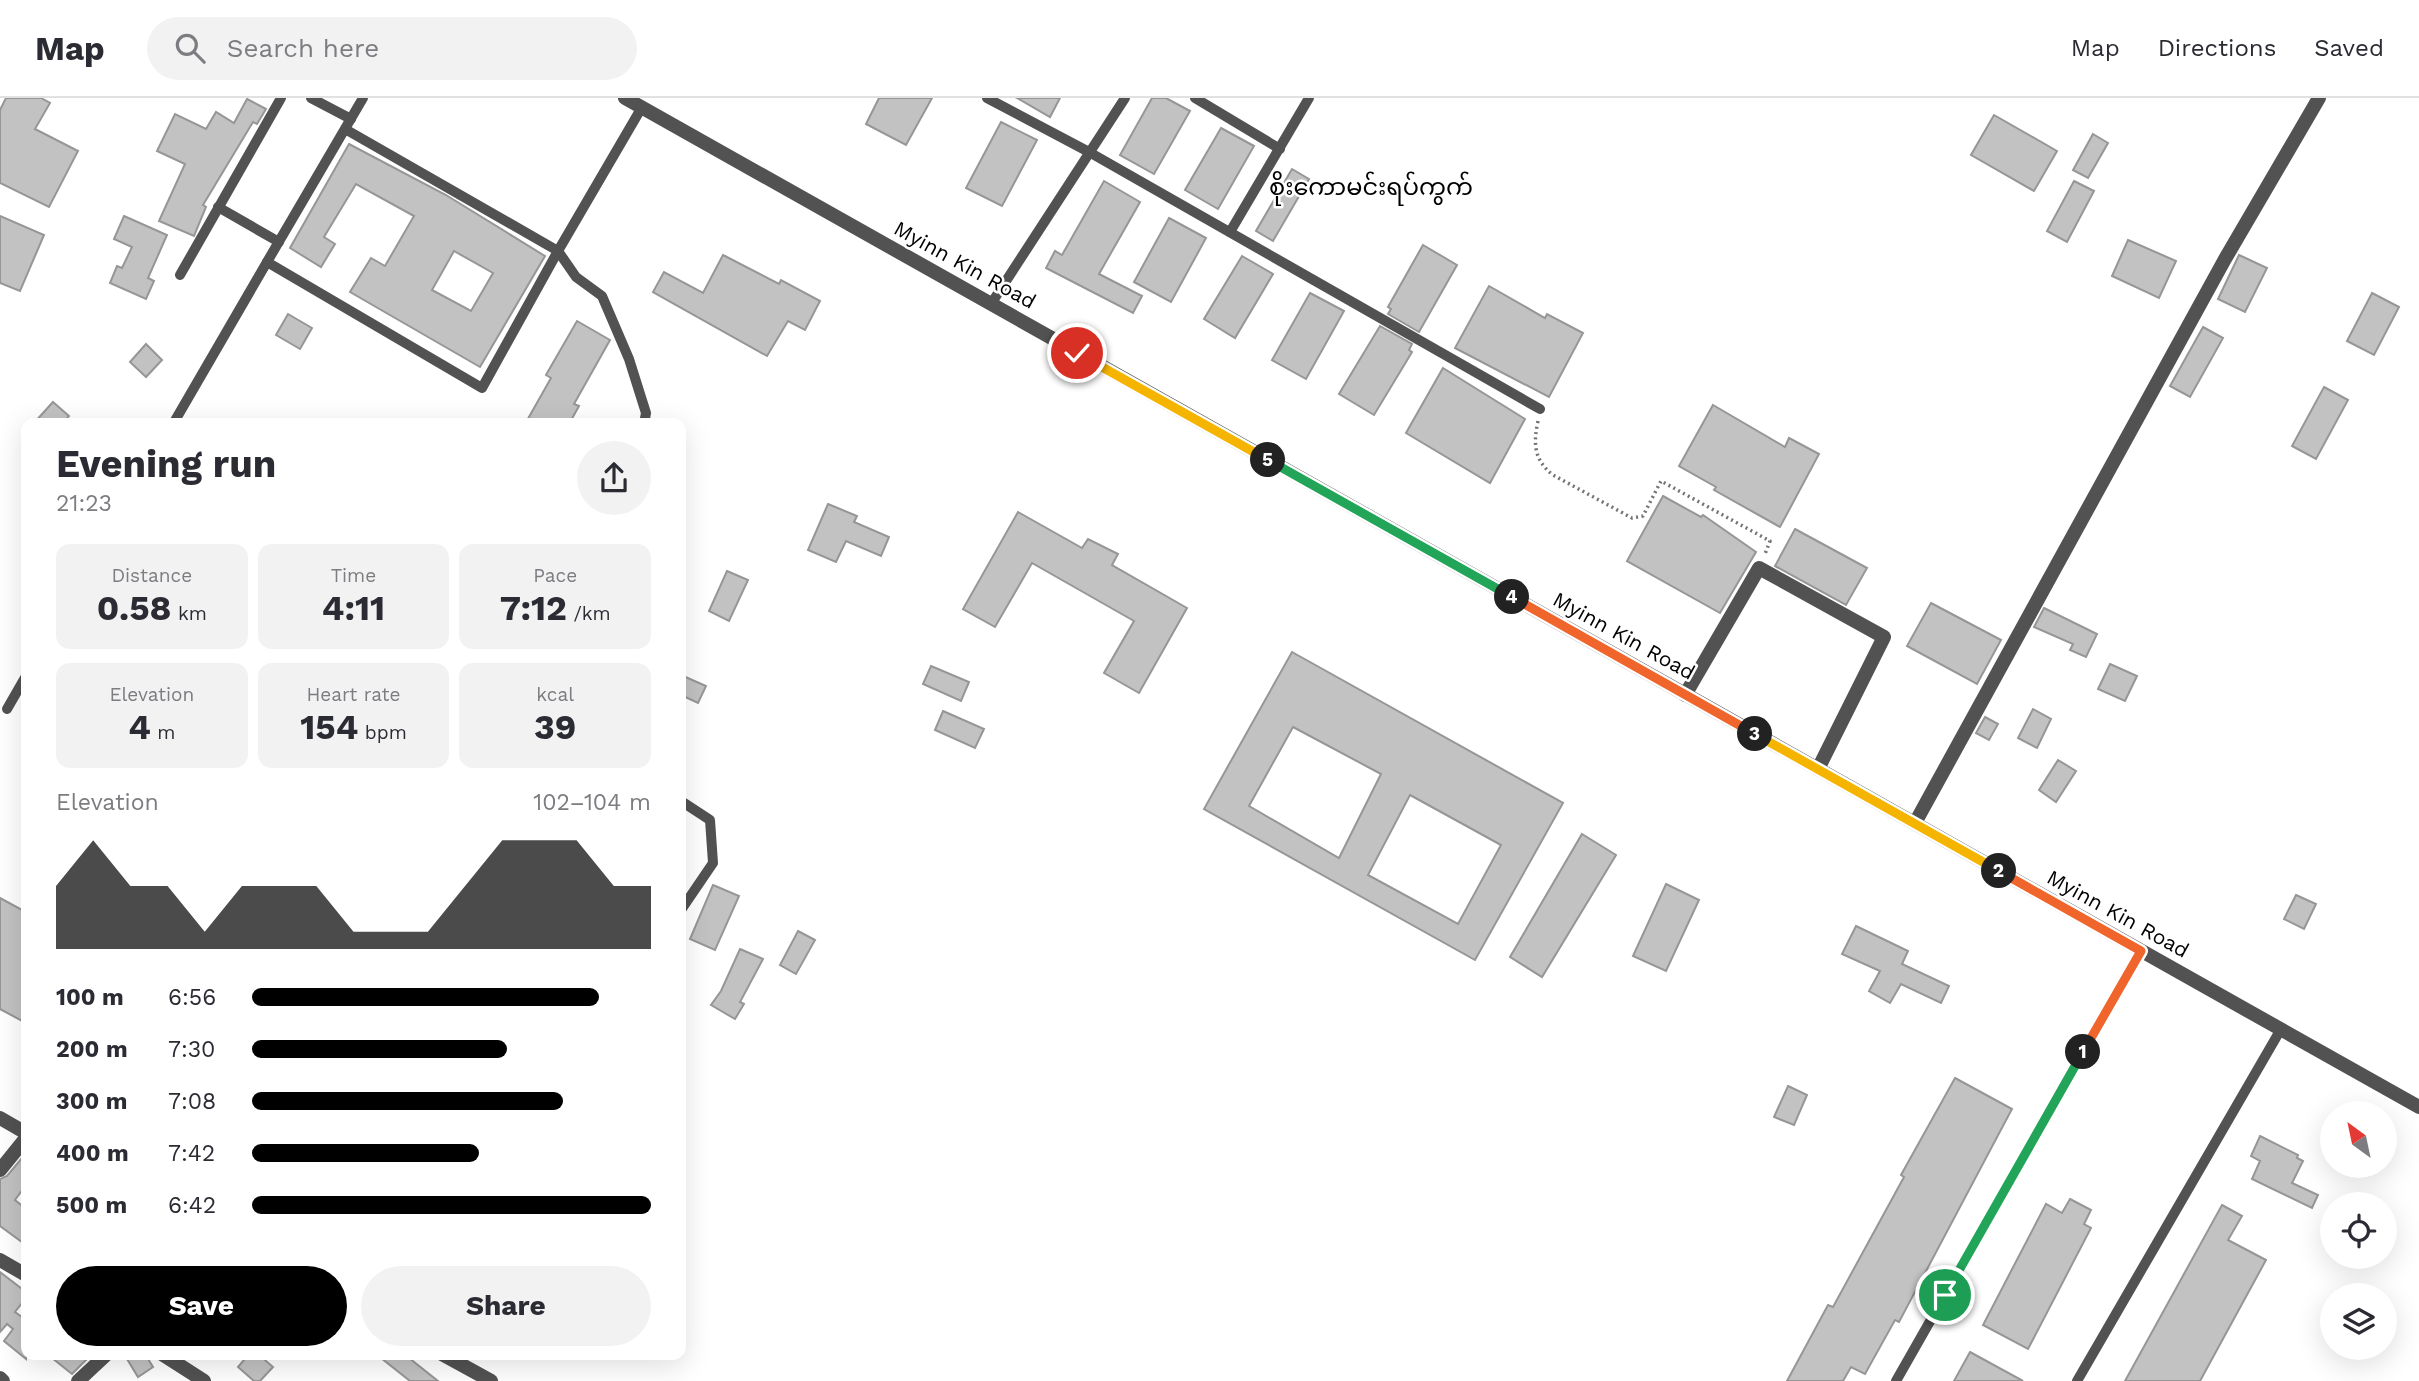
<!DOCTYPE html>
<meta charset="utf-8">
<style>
:root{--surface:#fff;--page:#f2f2f3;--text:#2b2b33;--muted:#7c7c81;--line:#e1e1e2;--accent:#000}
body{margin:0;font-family:"Work Sans","Noto Sans Myanmar",sans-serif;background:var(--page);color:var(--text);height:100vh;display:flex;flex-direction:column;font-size:26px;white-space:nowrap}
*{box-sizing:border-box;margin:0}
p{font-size:23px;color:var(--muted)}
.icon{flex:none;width:38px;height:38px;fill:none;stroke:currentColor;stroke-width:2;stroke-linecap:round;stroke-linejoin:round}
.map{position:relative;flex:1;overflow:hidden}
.details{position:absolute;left:21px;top:320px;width:665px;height:942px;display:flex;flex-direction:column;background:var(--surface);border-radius:14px;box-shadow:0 7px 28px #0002}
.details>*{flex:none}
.needle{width:46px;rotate:327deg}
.controls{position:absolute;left:2320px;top:1003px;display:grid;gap:14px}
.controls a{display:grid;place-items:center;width:77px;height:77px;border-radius:50%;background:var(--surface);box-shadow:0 7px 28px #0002;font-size:35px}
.pin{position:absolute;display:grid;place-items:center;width:60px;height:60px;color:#fff;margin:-30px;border:4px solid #fff;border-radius:50%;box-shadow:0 2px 7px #0007}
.km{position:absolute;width:35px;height:35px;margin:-18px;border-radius:50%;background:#222;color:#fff;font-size:19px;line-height:35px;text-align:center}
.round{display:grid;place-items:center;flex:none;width:74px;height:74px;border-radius:37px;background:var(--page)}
.overview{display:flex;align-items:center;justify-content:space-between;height:119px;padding:0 35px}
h1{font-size:38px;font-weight:700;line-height:52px}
.stats{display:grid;grid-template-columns:repeat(3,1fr);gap:10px;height:119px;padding:7px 35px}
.stats div{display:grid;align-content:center;border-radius:14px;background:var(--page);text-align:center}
.stats b{font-size:35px;font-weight:700}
.stats small{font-size:19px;font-weight:400}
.stats p{font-size:19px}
.chart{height:196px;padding:14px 35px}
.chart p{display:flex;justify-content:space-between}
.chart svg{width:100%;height:126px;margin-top:7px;fill:var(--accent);opacity:.7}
.button{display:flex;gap:14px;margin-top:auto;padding:14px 35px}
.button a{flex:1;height:80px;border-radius:42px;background:var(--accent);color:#fff;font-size:28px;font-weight:700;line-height:80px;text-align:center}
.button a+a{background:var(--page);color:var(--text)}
ul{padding:0 35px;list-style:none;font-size:23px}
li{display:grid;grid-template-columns:112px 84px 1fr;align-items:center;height:52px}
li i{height:18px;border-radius:9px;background:var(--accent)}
header{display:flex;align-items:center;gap:42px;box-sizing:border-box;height:98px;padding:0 35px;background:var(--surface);border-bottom:2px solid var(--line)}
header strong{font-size:33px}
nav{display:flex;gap:38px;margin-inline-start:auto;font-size:24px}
.search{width:490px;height:63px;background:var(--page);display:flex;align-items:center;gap:18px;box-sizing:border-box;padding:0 24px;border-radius:38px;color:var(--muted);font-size:26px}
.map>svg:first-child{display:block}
.building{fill:#c2c2c2;stroke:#969696;stroke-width:2;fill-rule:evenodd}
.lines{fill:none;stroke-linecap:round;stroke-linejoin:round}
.path{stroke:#747474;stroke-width:3.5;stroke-dasharray:2 3.5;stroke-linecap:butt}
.service{stroke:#525252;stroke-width:10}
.minor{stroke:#525252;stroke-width:14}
.tertiary{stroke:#525252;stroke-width:14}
.split-1-casing{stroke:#fff;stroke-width:14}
.split-2-casing{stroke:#fff;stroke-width:14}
.split-3-casing{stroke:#fff;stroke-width:14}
.split-4-casing{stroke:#fff;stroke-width:14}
.split-5-casing{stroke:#fff;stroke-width:14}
.split-6-casing{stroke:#fff;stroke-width:14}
.split-1{stroke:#22a559;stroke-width:9}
.split-2{stroke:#f0652b;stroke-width:9}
.split-3{stroke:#f5b400;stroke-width:9}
.split-4{stroke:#f0652b;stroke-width:9}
.split-5{stroke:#22a559;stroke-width:9}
.split-6{stroke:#f5b400;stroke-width:9}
.labels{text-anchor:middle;stroke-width:5;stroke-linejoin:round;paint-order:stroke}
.street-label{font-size:21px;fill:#000;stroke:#fff}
.quarter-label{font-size:24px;fill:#000;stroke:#fff}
</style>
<header>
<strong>Map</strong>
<div class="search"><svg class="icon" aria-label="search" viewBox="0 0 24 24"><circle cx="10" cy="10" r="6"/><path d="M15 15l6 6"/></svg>Search here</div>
<nav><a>Map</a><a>Directions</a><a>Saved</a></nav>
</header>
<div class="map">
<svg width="2419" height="1283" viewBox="0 0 2419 1283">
<rect width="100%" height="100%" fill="#fff"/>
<g class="building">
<path d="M6 0H41L50 5 35 31 78 53 49 109 0 85V12Z"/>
<path d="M879 0H932L906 47 866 26Z"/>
<path d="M1017 0H1060L1050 19Z"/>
<path d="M1152 0H1166L1190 13 1154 76 1120 57Z"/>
<path d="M247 1 266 11 257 26 253 24 203 107 206 109 194 138 159 123 185 66 157 53 175 16 206 31 216 14 234 25Z"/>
<path d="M1994 17 2057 53 2034 93 1971 57Z"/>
<path d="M1001 24 1037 42 1002 108 966 90Z"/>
<path d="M1221 30 1254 48 1218 111 1185 92Z"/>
<path d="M2093 36 2108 45 2088 80 2073 72Z"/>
<path d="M349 46 446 97 545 158 480 269 350 194 371 160 385 168 414 118 356 86 324 139 335 146 321 169 290 150ZM454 153 493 175 471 213 432 192Z"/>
<path d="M1292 71 1309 81 1273 143 1256 133Z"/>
<path d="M1104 83 1140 104 1099 176 1142 198 1133 215 1046 170 1055 153 1062 157Z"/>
<path d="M2074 83 2094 93 2067 144 2047 133Z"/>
<path d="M0 118 44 137 20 193 0 185Z"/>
<path d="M124 118 167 137 148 180 154 183 146 201 110 185 117 168 122 170 132 149 114 141Z"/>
<path d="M1169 120 1206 140 1171 204 1134 184Z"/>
<path d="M2128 142 2176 163 2159 200 2112 178Z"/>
<path d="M1423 147 1457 167 1419 234 1388 216 1391 211 1388 209Z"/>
<path d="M723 157 779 186 781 182 820 203 805 232 788 223 767 258 653 194 664 174 703 195Z"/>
<path d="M2239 157 2267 170 2245 214 2218 201Z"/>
<path d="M1242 158 1273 176 1235 240 1204 221Z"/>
<path d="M1489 188 1545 220 1547 216 1583 235 1549 299 1455 250Z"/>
<path d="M1310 195 1344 213 1306 281 1272 262Z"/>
<path d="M2372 195 2399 209 2374 257 2347 243Z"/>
<path d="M288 216 312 230 300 251 276 237Z"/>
<path d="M577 223 610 242 574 306 579 308 569 326H525L551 280 546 277Z"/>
<path d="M1380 228 1412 246 1409 252 1412 254 1374 317 1339 296Z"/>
<path d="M2203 229 2223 240 2190 299 2170 288Z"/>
<path d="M146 246 162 262 146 279 130 264Z"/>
<path d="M1443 270 1525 321 1490 385 1406 335Z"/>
<path d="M2324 289 2348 302 2316 361 2292 348Z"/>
<path d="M53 304 69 318 62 326H33Z"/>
<path d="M1713 307 1785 349 1789 340 1819 356 1780 429 1714 392 1716 389 1679 368Z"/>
<path d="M1663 398 1701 419 1703 417 1756 454 1720 515 1627 463Z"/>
<path d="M828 406 857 418 854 424 889 439 881 458 846 443 836 464 808 452Z"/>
<path d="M1018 414 1082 450 1088 441 1118 456 1112 467 1187 510 1139 595 1104 575 1134 523 1032 465 995 529 963 511Z"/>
<path d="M1795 431 1867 470 1846 507 1775 468Z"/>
<path d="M727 473 748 482 729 523 709 513Z"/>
<path d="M1931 505 2001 542 1977 586 1907 548Z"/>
<path d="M2044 510 2097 536 2086 559 2070 552 2073 546 2034 529Z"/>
<path d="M1292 554 1563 705 1475 862 1204 711ZM1293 629 1381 676 1339 760 1249 708ZM1410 697 1501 747 1458 826 1368 777Z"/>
<path d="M2110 566 2137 578 2125 603 2098 591Z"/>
<path d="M931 568 969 584 961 603 923 586Z"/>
<path d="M681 577 706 588 698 605 681 597Z"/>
<path d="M2033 611 2051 621 2037 650 2018 640Z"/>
<path d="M943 613 984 631 975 650 935 632Z"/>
<path d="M1985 619 1998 626 1989 642 1976 635Z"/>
<path d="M2058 662 2076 673 2056 704 2039 692Z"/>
<path d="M1582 736 1616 757 1542 879 1510 859Z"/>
<path d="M1666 786 1699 802 1666 873 1633 858Z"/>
<path d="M713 787 739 798 715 852 690 841Z"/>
<path d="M2296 797 2316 806 2304 831 2284 821Z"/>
<path d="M0 800 26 814V925L0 911Z"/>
<path d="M1856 828 1908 853 1902 866 1949 888 1941 905 1901 886 1890 905 1869 893 1880 873 1842 856Z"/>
<path d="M798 833 815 842 796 876 780 867Z"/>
<path d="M740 851 763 861 740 904 744 906 735 921 711 907 721 893Z"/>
<path d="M1955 980 2012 1011 1899 1224 1895 1222 1865 1276 1851 1269 1843 1283H1787L1828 1207 1833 1209 1904 1079 1901 1077Z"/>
<path d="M1788 988 1807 997 1794 1027 1774 1019Z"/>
<path d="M2260 1038 2298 1057 2297 1060 2303 1063 2292 1085 2318 1097 2312 1110 2252 1081 2260 1063 2251 1058Z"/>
<path d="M22 1060 26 1062V1087L15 1102 26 1111V1147L0 1128V1081L7 1078Z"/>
<path d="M2070 1101 2091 1112 2084 1126 2091 1130 2028 1251 1983 1227 2046 1106 2062 1115Z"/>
<path d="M2222 1107 2242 1118 2228 1142 2266 1162 2200 1283H2125Z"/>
<path d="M0 1174 26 1194V1200L15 1214 22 1219 26 1214V1261L4 1243 13 1231 7 1226 0 1234Z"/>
<path d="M1970 1254 2023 1283H1954Z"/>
<path d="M47 1256H92L72 1276Z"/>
<path d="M124 1256H145L153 1269 138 1279Z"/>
<path d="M249 1256H258L273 1269 260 1283H254L238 1269Z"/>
<path d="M376 1256H404L438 1283H410Z"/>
</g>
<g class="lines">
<path class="path" d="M1538 323C1533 346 1534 362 1553 377L1632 420 1643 418 1661 383 1770 443 1765 456"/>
<g class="service">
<path d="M311 0 351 21"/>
<path d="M987 0 1089 54 1540 311"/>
<path d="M1195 0 1280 51"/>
<path d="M642 9 558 153 576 179 602 198 629 261 646 315 644 326"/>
<path d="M345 31 558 153 482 290 267 164 363 0"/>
<path d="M218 109 279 144"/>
<path d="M1230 134 1309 0"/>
<path d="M180 177 281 0"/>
<path d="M991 206 1125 0"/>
<path d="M173 326 267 164"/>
<path d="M7 611 26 578"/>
<path d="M681 703 710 722 713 765 681 812"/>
<path d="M1896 1283 2141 853"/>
<path d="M2077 1283 2281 931"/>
</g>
<g class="minor">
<path d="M1685 597 1759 470 1884 539 1818 671"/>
<path d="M1915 725 2225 161 2319 0"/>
<path d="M0 1020 26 1035"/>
<path d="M0 1072 26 1040"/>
<path d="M0 1162 26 1177"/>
<path d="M162 1256 204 1283"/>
<path d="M442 1256 491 1283"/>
<path d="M0 1280 3 1283"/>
<path d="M78 1283 107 1256"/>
</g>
<path class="tertiary" d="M625 0 2419 1009"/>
</g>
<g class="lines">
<defs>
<path id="split-1" d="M1945 1197 2083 954"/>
<path id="split-2" d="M1999 773 2141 853 2083 954"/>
<path id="split-3" d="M1755 636 1999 773"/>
<path id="split-4" d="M1512 499 1755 636"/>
<path id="split-5" d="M1268 362 1512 499"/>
<path id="split-6" d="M1077 255 1268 362"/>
</defs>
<use href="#split-1" class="split-1-casing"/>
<use href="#split-2" class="split-2-casing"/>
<use href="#split-3" class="split-3-casing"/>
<use href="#split-4" class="split-4-casing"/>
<use href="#split-5" class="split-5-casing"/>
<use href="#split-6" class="split-6-casing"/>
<use href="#split-1" class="split-1"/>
<use href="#split-2" class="split-2"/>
<use href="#split-3" class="split-3"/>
<use href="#split-4" class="split-4"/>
<use href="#split-5" class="split-5"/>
<use href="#split-6" class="split-6"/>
</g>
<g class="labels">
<g class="street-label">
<text transform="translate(965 167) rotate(29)" y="7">Myinn Kin Road</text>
<text transform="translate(1624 538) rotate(29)" y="7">Myinn Kin Road</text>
<text transform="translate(2118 816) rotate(29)" y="7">Myinn Kin Road</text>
</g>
<g class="quarter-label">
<text x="1371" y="97">စိုးကောမင်းရပ်ကွက်</text>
</g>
</g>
</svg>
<div class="controls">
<a><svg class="needle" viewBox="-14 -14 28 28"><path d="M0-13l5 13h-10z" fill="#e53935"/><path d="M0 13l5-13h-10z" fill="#7c7c81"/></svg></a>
<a><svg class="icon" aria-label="locate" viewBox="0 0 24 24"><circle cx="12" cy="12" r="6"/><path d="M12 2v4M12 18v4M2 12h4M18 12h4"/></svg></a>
<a><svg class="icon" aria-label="layers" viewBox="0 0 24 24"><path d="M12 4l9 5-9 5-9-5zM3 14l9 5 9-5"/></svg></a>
</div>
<div class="pin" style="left:1945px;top:1197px;background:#1e9e55"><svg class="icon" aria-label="arrive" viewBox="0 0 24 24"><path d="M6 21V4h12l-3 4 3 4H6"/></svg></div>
<div class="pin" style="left:1077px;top:255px;background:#d93025"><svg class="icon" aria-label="check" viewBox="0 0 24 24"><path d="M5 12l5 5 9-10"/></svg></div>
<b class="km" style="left:2083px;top:954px">1</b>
<b class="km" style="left:1999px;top:773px">2</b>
<b class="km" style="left:1755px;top:636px">3</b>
<b class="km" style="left:1512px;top:499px">4</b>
<b class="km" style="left:1268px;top:362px">5</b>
<section class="details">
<div class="overview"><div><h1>Evening run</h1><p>21:23</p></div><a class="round"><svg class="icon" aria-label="share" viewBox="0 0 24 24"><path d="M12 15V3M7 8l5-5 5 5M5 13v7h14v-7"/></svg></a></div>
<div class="stats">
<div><p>Distance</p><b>0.58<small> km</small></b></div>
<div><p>Time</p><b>4:11</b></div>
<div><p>Pace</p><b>7:12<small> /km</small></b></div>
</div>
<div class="stats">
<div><p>Elevation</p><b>4<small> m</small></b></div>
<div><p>Heart rate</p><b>154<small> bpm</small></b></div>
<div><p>kcal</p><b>39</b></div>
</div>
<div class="chart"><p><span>Elevation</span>102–104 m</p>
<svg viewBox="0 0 160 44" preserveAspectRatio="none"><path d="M0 44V22L10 6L20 22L30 22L40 38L50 22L60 22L70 22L80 38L90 38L100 38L110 22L120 6L130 6L140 6L150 22L160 22V44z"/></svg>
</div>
<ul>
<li><b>100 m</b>6:56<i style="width:87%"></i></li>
<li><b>200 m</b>7:30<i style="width:64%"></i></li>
<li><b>300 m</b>7:08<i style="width:78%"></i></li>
<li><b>400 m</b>7:42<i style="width:57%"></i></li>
<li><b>500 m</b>6:42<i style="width:100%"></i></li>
</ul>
<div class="button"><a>Save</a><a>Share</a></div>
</section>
</div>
